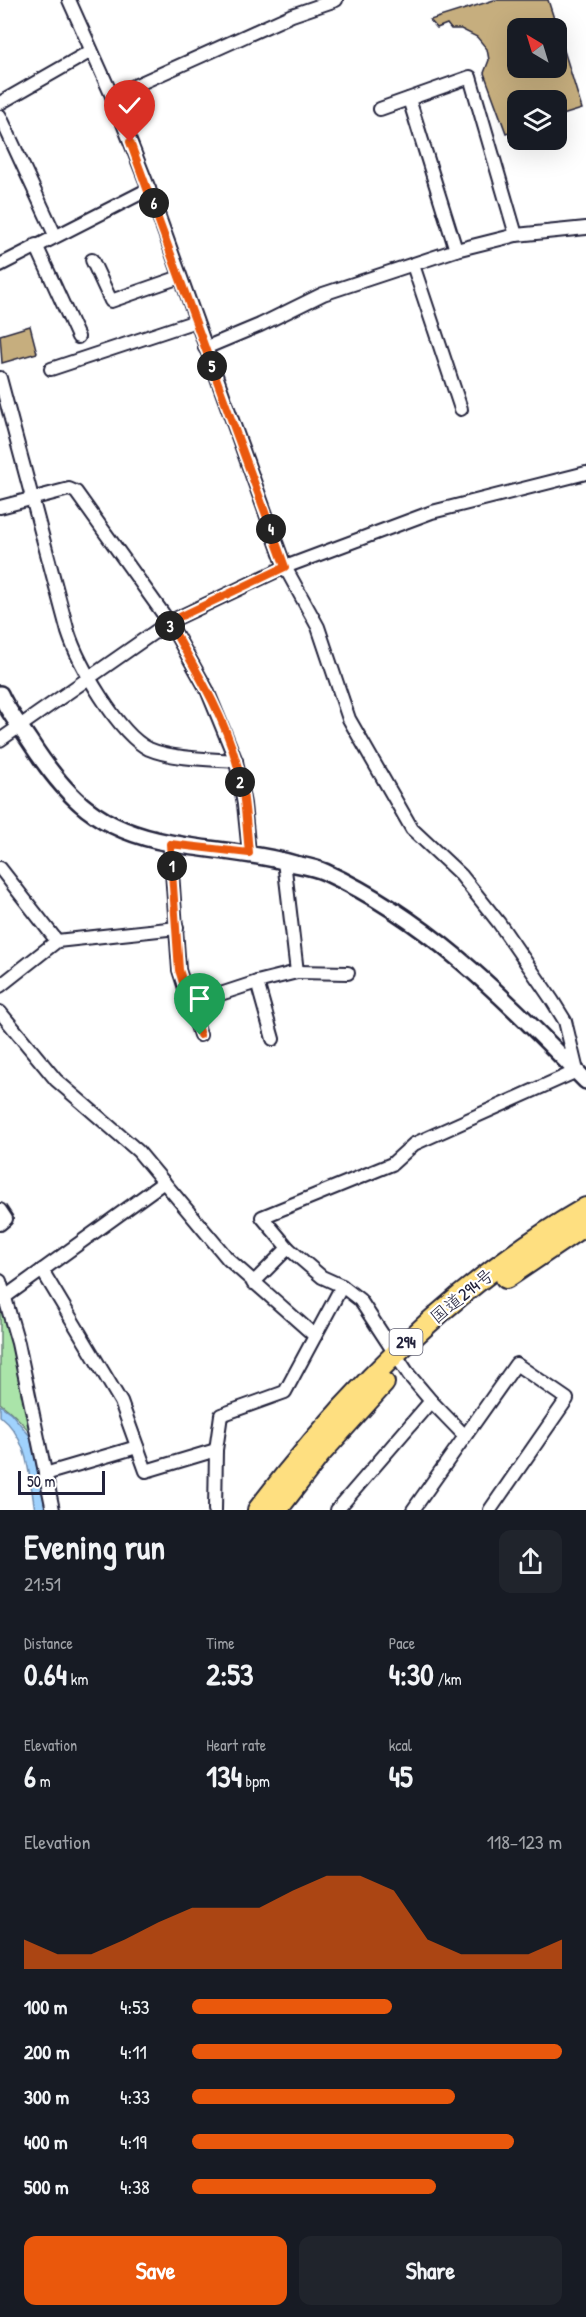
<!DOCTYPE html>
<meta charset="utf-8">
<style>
:root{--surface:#171b24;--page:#20242c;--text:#f1f3f6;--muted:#9ea1a6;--accent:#ea580c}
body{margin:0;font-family:"Patrick Hand","Klee One",sans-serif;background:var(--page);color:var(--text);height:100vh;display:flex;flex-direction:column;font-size:22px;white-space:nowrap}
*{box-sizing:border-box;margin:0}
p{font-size:20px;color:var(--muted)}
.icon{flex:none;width:33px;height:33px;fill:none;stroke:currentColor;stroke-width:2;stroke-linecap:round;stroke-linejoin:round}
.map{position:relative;height:1510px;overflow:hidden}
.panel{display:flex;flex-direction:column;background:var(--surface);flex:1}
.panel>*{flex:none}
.needle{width:39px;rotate:322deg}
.fabs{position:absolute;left:507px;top:18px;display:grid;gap:12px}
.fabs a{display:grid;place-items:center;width:60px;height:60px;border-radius:12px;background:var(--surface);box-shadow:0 6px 24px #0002;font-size:30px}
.scale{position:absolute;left:18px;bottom:15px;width:87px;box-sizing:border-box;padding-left:6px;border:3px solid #22223b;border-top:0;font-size:16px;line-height:21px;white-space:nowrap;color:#22223b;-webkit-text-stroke:4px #fff;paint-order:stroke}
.pin{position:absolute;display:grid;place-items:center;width:51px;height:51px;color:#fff;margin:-62px -26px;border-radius:50% 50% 50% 0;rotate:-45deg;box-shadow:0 0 6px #0007}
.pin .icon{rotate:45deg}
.km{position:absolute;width:30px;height:30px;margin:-15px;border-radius:50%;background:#222;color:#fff;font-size:16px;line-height:30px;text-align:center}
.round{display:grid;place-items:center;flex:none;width:63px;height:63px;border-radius:12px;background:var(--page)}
.summary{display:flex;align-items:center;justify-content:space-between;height:102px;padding:0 24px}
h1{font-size:33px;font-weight:700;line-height:45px}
.metrics{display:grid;grid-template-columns:repeat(3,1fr);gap:9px;height:102px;padding:6px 24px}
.metrics div{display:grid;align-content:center}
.metrics b{font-size:30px;font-weight:700}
.metrics small{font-size:16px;font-weight:400}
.metrics p{font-size:16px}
.chart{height:168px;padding:12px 24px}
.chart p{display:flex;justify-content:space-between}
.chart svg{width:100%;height:108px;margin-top:6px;fill:var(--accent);opacity:.7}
.button{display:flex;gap:12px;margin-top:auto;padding:12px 24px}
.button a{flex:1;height:69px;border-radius:12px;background:var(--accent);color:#fff;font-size:24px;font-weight:700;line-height:69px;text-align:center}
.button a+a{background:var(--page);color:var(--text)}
ul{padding:0 24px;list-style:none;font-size:20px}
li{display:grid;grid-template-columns:96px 72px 1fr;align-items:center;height:45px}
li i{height:15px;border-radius:8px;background:var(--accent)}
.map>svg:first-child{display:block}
.green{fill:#aae4a9;stroke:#668372;stroke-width:1.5}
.water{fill:#a0d2fd;stroke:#6e8caf;stroke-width:1.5}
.building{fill:#c6ae7e;stroke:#22223b;stroke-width:1.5}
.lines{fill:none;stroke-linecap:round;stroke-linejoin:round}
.minor-casing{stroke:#22223b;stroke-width:16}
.tertiary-casing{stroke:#22223b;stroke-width:20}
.trunk-casing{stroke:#22223b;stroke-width:24}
.minor{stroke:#fff;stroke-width:12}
.tertiary{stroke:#fff;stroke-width:15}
.trunk{stroke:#fedf80;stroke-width:20}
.route-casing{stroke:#fff;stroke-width:12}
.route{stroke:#ea580c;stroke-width:8}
.labels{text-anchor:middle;stroke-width:4.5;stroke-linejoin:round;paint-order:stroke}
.shield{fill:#fff;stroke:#646476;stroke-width:1.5}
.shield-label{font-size:16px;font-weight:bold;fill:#22223b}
.street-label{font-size:18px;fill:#22223b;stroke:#fff}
</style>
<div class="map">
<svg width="586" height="1510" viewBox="0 0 586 1510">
<rect width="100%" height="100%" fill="#fff"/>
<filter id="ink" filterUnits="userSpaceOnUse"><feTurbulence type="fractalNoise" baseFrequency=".0167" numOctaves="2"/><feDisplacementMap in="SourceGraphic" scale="12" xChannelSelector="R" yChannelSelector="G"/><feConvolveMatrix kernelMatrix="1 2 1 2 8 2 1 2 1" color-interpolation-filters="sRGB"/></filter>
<g filter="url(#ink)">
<path class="green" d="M0 1291 20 1344 33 1437C24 1423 13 1413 0 1403Z"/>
<path class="water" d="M0 1405 11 1413 30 1436 46 1510H35C29 1477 29 1438 0 1416Z"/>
<g class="building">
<path d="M494 0H548L557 28H518V68H556V35L559 34 582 109 556 117V100H518V129L506 133 484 73 489 60 487 49 477 37 461 29H451L447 24 437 28 430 20Z"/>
<path d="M30 326 37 353 2 363 0 335Z"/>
</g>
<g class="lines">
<defs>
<g id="minor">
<path d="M69 0 112 96 149 189 285 567 318 627 349 719 412 829 461 875 499 923 552 1000 565 1021 577 1071 414 1144 392 1164 262 1217 288 1248 322 1277 342 1286 360 1300 409 1375 431 1401"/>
<path d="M112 96 292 15 336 0"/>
<path d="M409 99 456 250"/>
<path d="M0 103 91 51"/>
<path d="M380 109 470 77 516 235"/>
<path d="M0 116 55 235"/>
<path d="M36 245 78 337"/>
<path d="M92 260 111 301 180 277"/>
<path d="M0 265 149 189"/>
<path d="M413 265 461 409"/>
<path d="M205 348 260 325 323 294 456 250 516 235 586 228"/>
<path d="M51 369 196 321"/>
<path d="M0 378 68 632C78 663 118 734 149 749 172 759 211 759 236 761"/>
<path d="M0 507 69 489 76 492 169 622 207 690 236 761 244 804 249 853"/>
<path d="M0 740 169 622 285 567 432 512 586 473"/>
<path d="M170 844 179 970 200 1035"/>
<path d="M0 868 57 941"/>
<path d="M297 972 348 973"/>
<path d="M257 982 273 1039"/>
<path d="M0 986 57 941 177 928"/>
<path d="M190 1004 257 982 297 972 284 861"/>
<path d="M0 1012 56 1080 138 1151 228 1259 315 1336"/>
<path d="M0 1210 6 1219 0 1224"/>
<path d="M42 1270 121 1402 146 1471 216 1450"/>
<path d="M0 1281 18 1343 53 1510"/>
<path d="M253 1283 288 1248"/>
<path d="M5 1297 164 1182"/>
<path d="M45 1474 137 1447"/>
<path d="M215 1510 216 1450 221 1415 285 1392 342 1286"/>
<path d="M337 1510 431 1401 465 1436"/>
<path d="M413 1510 516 1364 567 1399 490 1510"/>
</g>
<path id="tertiary" d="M0 694C7 710 19 725 29 740 67 799 98 830 170 843 212 851 253 852 295 864 305 866 316 868 325 872 431 921 505 999 586 1081"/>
<g id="trunk">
<path d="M506 1278 586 1224"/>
<path d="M258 1510C348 1391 456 1283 586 1208"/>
<path d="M277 1510 320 1454 384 1383"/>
</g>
</defs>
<use href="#minor" class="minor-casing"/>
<use href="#tertiary" class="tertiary-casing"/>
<use href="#trunk" class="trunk-casing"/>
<use href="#minor" class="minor"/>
<use href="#tertiary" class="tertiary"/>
<use href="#trunk" class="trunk"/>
</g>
</g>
<g class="lines" filter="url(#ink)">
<defs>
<path id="route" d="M130 142 285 567 169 622C194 667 222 711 236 761 245 790 246 822 249 853L170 844 179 970 200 1035"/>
</defs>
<use href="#route" class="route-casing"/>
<use href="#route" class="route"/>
</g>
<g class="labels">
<rect class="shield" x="389.5" y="1329" width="33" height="26" rx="4.5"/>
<g class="shield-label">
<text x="406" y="1348">294</text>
</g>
<g class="street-label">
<text transform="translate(462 1296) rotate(-39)" y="6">国道294号</text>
</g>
</g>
</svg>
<div class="fabs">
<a><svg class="needle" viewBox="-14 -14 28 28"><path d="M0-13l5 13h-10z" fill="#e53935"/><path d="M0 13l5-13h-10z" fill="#9ea1a6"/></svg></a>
<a><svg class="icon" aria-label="layers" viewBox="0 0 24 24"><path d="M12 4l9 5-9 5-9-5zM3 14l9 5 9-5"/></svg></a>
</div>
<div class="scale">50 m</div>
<div class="pin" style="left:200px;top:1035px;background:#1e9e55"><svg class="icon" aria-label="arrive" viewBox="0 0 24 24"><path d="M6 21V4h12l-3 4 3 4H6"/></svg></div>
<div class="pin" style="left:130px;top:142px;background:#d93025"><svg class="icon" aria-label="check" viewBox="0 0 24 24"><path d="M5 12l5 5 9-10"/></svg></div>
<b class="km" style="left:172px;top:866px">1</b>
<b class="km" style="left:240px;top:782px">2</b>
<b class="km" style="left:170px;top:626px">3</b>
<b class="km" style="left:271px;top:529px">4</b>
<b class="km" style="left:212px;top:366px">5</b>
<b class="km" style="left:154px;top:203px">6</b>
</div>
<section class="panel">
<div class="summary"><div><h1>Evening run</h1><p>21:51</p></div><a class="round"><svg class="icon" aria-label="share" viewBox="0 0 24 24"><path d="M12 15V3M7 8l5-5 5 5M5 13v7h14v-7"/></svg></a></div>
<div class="metrics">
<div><p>Distance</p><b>0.64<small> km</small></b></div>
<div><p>Time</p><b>2:53</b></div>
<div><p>Pace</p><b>4:30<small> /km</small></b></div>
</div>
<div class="metrics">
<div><p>Elevation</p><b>6<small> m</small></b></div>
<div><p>Heart rate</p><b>134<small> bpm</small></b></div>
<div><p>kcal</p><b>45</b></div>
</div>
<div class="chart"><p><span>Elevation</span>118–123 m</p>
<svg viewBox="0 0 160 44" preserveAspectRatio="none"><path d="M0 44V32L10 38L20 38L30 32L40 25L50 19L60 19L70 19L80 12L90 6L100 6L110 12L120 32L130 38L140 38L150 38L160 32V44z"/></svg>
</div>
<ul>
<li><b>100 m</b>4:53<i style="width:54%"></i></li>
<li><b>200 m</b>4:11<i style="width:100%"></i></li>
<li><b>300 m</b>4:33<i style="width:71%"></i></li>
<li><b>400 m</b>4:19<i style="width:87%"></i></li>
<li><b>500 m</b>4:38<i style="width:66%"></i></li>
</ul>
<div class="button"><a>Save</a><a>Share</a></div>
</section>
